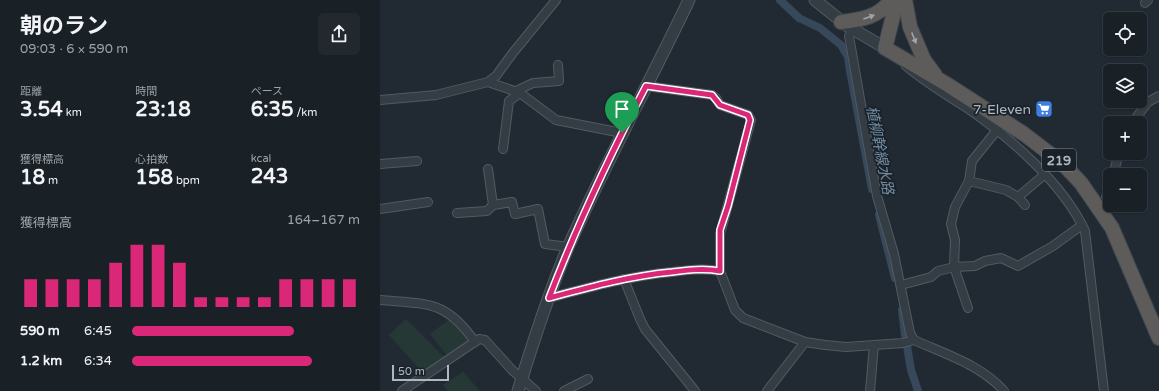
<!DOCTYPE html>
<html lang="ja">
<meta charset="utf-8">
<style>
:root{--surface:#192026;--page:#22282e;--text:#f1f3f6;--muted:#9fa3a7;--line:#373e43;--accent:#db2777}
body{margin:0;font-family:"Varela Round","Noto Sans JP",sans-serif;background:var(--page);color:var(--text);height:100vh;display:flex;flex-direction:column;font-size:15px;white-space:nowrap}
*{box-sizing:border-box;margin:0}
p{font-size:13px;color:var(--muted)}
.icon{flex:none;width:22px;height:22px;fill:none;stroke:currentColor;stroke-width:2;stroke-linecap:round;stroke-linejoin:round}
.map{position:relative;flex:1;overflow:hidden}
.side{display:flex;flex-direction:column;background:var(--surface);width:380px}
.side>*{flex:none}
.controls{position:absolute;left:723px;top:12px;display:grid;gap:8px}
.controls a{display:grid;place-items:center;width:44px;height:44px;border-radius:6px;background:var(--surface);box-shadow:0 1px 3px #0004,0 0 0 1px var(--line);font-size:20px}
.scale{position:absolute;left:12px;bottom:10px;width:57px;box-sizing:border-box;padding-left:4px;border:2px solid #aeb7c1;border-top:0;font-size:11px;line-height:14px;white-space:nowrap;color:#aeb7c1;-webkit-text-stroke:3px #1a2128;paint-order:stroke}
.pin{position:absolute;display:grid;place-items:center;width:34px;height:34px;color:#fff;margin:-41px -17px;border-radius:50% 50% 50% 0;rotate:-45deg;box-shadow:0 0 4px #0007}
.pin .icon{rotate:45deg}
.round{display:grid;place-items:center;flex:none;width:42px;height:42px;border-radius:6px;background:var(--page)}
.summary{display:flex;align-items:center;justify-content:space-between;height:68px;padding:0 20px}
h1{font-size:22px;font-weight:700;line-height:30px}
.stats{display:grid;grid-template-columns:repeat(3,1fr);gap:6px;height:68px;padding:4px 20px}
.stats div{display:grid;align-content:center}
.stats b{font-size:20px;font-weight:700}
.stats small{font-size:11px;font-weight:400}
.stats p{font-size:11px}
.chart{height:112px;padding:8px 20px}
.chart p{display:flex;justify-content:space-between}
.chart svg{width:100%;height:72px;margin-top:4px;stroke:var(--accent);stroke-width:6}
ul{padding:0 20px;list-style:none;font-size:13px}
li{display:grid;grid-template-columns:64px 48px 1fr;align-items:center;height:30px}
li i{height:10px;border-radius:5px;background:var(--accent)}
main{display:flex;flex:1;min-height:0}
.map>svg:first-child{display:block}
.green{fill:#263836}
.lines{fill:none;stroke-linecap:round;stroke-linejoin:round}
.canal{stroke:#364859;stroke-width:8}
.minor-casing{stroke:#525a62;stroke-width:10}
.tertiary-casing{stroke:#525a62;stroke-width:13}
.trunk-casing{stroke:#3f474e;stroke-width:16}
.minor{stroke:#343c44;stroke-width:8}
.tertiary{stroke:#343c44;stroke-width:11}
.trunk{stroke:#5e5c5b;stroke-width:14}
.oneway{fill:#9ea5ad}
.route-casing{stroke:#fff;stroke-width:8}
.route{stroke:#db2777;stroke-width:5}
.labels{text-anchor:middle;stroke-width:3.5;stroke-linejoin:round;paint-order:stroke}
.shield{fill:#1a2128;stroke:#828a93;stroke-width:1}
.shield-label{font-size:13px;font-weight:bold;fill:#aeb7c1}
.poi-label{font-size:14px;fill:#aeb7c1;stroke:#1a2128;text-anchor:end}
.water-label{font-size:15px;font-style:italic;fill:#718ba2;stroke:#1a2128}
</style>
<main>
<section class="side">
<div class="summary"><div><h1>朝のラン</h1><p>09:03 · 6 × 590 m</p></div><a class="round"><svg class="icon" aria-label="share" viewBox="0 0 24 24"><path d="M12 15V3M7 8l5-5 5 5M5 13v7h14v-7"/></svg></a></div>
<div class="stats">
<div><p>距離</p><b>3.54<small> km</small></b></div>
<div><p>時間</p><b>23:18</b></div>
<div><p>ペース</p><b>6:35<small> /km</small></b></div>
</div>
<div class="stats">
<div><p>獲得標高</p><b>18<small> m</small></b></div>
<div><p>心拍数</p><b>158<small> bpm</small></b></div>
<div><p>kcal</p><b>243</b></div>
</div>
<div class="chart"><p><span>獲得標高</span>164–167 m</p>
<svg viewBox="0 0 160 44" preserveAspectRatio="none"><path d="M5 44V27M15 44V27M25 44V27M35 44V27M45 44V17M55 44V6M65 44V6M75 44V17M85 44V38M95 44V38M105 44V38M115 44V38M125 44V27M135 44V27M145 44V27M155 44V27"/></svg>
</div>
<ul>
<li><b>590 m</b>6:45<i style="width:71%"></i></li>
<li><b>1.2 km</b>6:34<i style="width:79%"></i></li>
</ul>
</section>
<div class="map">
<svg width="779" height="391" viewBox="0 0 779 391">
<rect width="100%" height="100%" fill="#212a33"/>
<g class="green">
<path d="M26 319 67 360 45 375 9 335Z"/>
<path d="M70 319 92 342 69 358 50 334Z"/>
<path d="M83 372 100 391H67L63 385Z"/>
</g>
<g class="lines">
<g class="canal">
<path d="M400 0 419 18 440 28 461 45 468 57 470 71 492 189"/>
<path d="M499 215 515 278"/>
<path d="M522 310 525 335"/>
<path d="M527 346 531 370 538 391"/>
</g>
<defs>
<g id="minor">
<path d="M765 3 768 0"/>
<path d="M473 30 469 36 497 196 514 254 530 333 534 340C565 354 601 365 624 391"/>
<path d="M526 66C545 82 566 95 587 108 629 137 683 183 705 231L724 391"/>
<path d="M108 82 140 93 176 120 242 133"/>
<path d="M266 86 332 95 336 98 340 105 368 115 371 120 340 234V271L355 310 363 318 425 342 445 345 466 347 523 343 534 340"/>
<path d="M136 91 153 83 179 81 178 65"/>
<path d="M0 100 56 95 108 82 116 76 132 54 176 0"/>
<path d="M752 123 768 102 779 96"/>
<path d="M123 149 129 101 140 93"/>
<path d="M0 164 37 161"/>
<path d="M108 169 113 205 132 202 135 214 158 209 165 244 189 247"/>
<path d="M733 175 739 153"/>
<path d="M589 181 626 190 638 197"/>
<path d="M645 205 638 197 664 175"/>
<path d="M0 209 48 202"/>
<path d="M721 212 730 186"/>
<path d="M77 213 107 211 113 205"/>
<path d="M244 279 260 319 265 329 315 391"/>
<path d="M521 285 551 277 558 271 574 267 595 266 605 261 621 258 638 266 673 246 702 225"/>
<path d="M169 298C210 287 250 276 292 272 308 270 324 268 340 271"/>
<path d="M0 300C47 304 66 300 95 342"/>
<path d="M588 308 574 267 575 240 571 224 575 207 589 181 592 161 617 130"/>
<path d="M22 391 99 339 105 340 132 370 156 391"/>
<path d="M184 391 208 379"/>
<path d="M387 391 425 342"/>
<path d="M490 391 494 345"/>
</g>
<g id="tertiary">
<path d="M435 0 466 25 505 48"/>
<path d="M138 391C153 342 169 292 189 245 226 162 270 82 309 0"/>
</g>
<g id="trunk">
<path d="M517 0 505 48 568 85 644 134 682 163 701 183 732 228 779 338"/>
<path d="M525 0 530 27 544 60 555 75"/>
<path d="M461 22C481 20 499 17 511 0"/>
</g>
</defs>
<use href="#minor" class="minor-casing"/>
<use href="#tertiary" class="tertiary-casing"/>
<use href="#trunk" class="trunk-casing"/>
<use href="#minor" class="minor"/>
<use href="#tertiary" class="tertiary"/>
<use href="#trunk" class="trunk"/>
</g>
<defs><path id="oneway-solid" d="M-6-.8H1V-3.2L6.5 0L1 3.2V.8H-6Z"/></defs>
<g class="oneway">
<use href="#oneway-solid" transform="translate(489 17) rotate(-20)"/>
<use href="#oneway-solid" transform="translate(534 38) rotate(68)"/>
</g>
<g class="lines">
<defs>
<path id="route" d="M266 86 332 95 340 105 368 115 370 120 348 206 340 230V271C324 268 308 270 292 272 250 276 210 287 169 298 197 225 230 155 266 86Z"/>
</defs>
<use href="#route" class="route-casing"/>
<use href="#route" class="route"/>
</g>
<defs>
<symbol id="supermarket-square" viewBox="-11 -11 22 22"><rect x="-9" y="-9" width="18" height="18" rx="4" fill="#3f7fe0" stroke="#1a2128"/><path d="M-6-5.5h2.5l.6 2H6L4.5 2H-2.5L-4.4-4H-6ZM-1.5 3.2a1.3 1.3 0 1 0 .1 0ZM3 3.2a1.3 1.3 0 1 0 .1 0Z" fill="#fff"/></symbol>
</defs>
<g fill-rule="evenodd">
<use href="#supermarket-square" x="654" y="99" width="20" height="20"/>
</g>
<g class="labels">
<rect class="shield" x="662" y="149" width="34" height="22" rx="3"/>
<g class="shield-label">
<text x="679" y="165">219</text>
</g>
<g class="poi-label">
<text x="651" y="114">7-Eleven</text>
</g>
<g class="water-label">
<text transform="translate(500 150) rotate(79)" y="5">植柳幹線水路</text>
</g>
</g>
</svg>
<div class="controls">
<a><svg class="icon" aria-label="locate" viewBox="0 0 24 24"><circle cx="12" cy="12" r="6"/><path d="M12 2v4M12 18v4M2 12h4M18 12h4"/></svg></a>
<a><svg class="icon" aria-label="layers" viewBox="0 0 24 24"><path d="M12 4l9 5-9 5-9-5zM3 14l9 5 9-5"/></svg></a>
<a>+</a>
<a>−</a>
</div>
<div class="scale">50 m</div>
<div class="pin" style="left:242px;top:133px;background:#1e9e55"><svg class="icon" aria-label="arrive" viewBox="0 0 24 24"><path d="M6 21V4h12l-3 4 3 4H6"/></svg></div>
</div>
</main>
